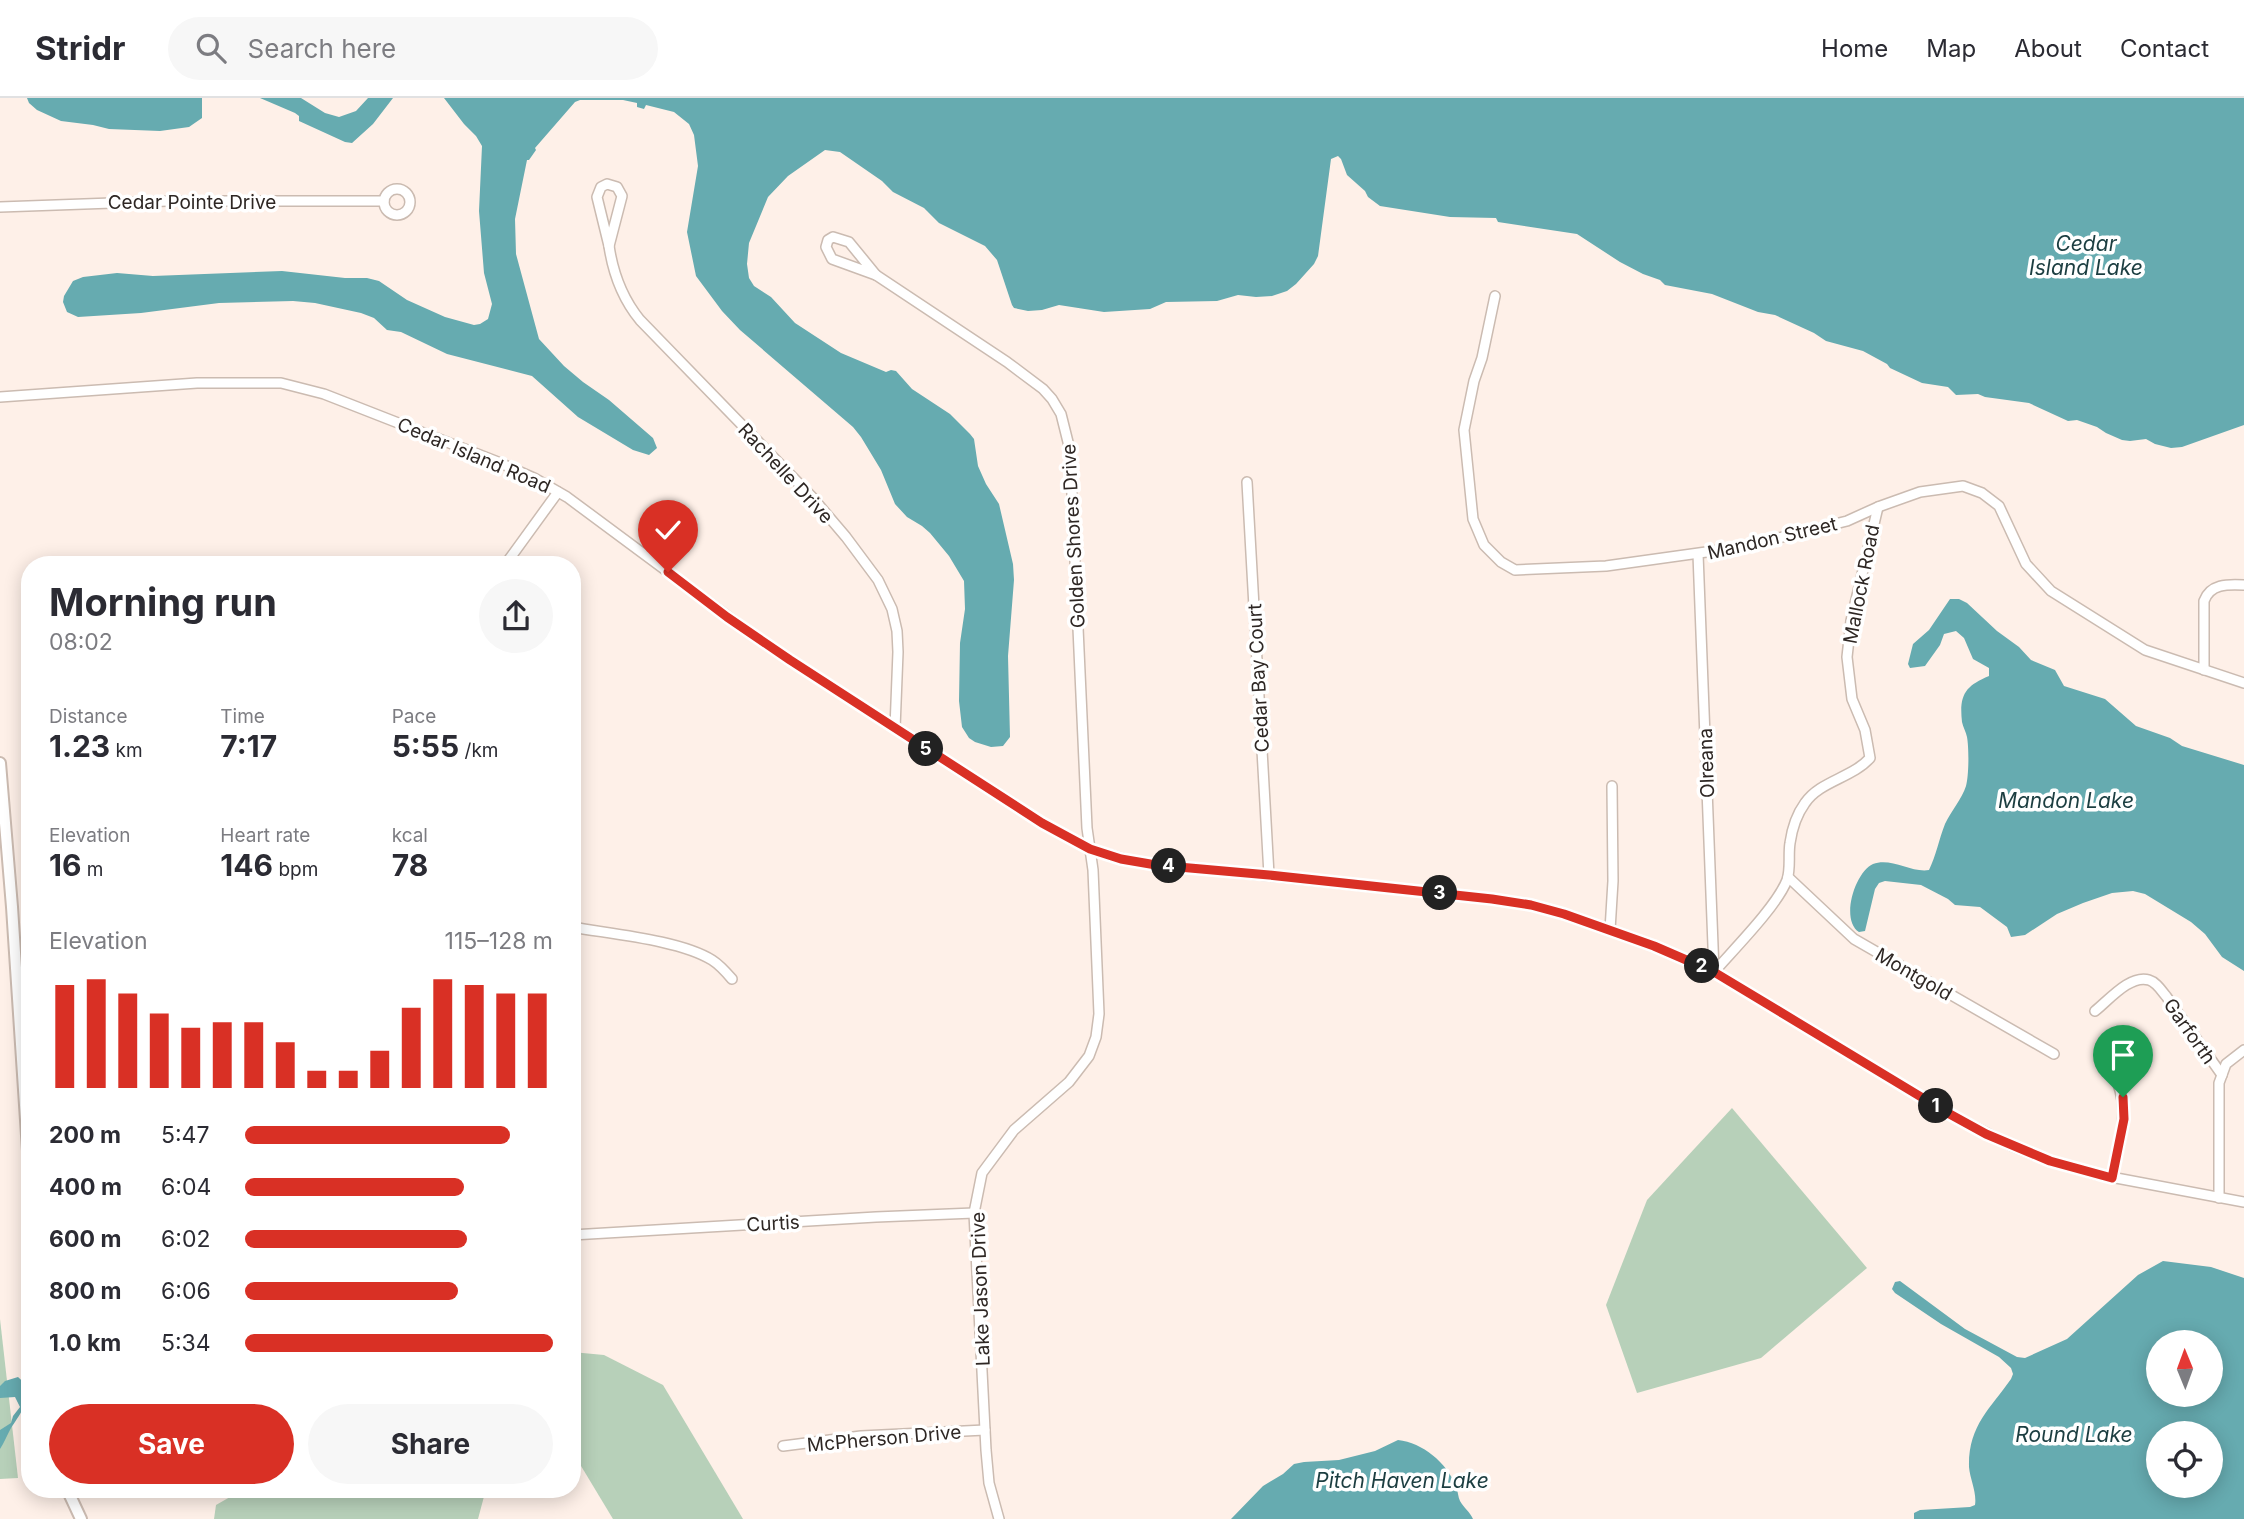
<!DOCTYPE html>
<meta charset="utf-8">
<style>
:root{--surface:#fff;--page:#f7f7f7;--text:#2b2b33;--muted:#7c7c81;--line:#e1e1e2;--accent:#d93025}
body{margin:0;font-family:Inter,sans-serif;background:var(--page);color:var(--text);height:100vh;display:flex;flex-direction:column;font-size:26px;white-space:nowrap}
*{box-sizing:border-box;margin:0}
p{font-size:23px;color:var(--muted)}
.icon{flex:none;width:38px;height:38px;fill:none;stroke:currentColor;stroke-width:2;stroke-linecap:round;stroke-linejoin:round}
.map{position:relative;flex:1;overflow:hidden}
.details{position:absolute;left:21px;top:458px;width:560px;height:942px;display:flex;flex-direction:column;background:var(--surface);border-radius:28px;box-shadow:0 4px 18px #0003}
.details>*{flex:none}
.needle{width:46px;rotate:359deg}
.controls{position:absolute;left:2146px;top:1232px;display:grid;gap:14px}
.controls a{display:grid;place-items:center;width:77px;height:77px;border-radius:50%;background:var(--surface);box-shadow:0 4px 18px #0003;font-size:35px}
.pin{position:absolute;display:grid;place-items:center;width:60px;height:60px;color:#fff;margin:-72px -30px;border-radius:50% 50% 50% 0;rotate:-45deg;box-shadow:0 0 7px #0007}
.pin .icon{rotate:45deg}
.km{position:absolute;width:35px;height:35px;margin:-18px;border-radius:50%;background:#222;color:#fff;font-size:19px;line-height:35px;text-align:center}
.round{display:grid;place-items:center;flex:none;width:74px;height:74px;border-radius:37px;background:var(--page)}
.summary{display:flex;align-items:center;justify-content:space-between;height:119px;padding:0 28px}
h1{font-size:38px;font-weight:700;line-height:52px}
.figures{display:grid;grid-template-columns:repeat(3,1fr);gap:10px;height:119px;padding:7px 28px}
.figures div{display:grid;align-content:center}
.figures b{font-size:30px;font-weight:700}
.figures small{font-size:19px;font-weight:400}
.figures p{font-size:19px}
.chart{height:196px;padding:14px 28px}
.chart p{display:flex;justify-content:space-between}
.chart svg{width:100%;height:126px;margin-top:7px;stroke:var(--accent);stroke-width:6}
.button{display:flex;gap:14px;margin-top:auto;padding:14px 28px}
.button a{flex:1;height:80px;border-radius:42px;background:var(--accent);color:#fff;font-size:28px;font-weight:700;line-height:80px;text-align:center}
.button a+a{background:var(--page);color:var(--text)}
ul{padding:0 28px;list-style:none;font-size:23px}
li{display:grid;grid-template-columns:112px 84px 1fr;align-items:center;height:52px}
li i{height:18px;border-radius:9px;background:var(--accent)}
header{display:flex;align-items:center;gap:42px;box-sizing:border-box;height:98px;padding:0 35px;background:var(--surface);border-bottom:2px solid var(--line)}
header strong{font-size:33px}
nav{display:flex;gap:38px;margin-inline-start:auto;font-size:24px}
.search{width:490px;height:63px;background:var(--page);display:flex;align-items:center;gap:18px;box-sizing:border-box;padding:0 24px;border-radius:38px;color:var(--muted);font-size:26px}
.map>svg:first-child{display:block}
.green{fill:#b7d0b9}
.water{fill:#66abb0;fill-rule:evenodd}
.lines{fill:none;stroke-linecap:round;stroke-linejoin:round}
.minor-casing{stroke:#cbbbb1;stroke-width:12}
.tertiary-casing{stroke:#cbbbb1;stroke-width:14}
.minor{stroke:#fff;stroke-width:9}
.tertiary{stroke:#fff;stroke-width:10}
.route-casing{stroke:#fff;stroke-width:14}
.route{stroke:#d93025;stroke-width:9}
.labels{text-anchor:middle;stroke-width:7;stroke-linejoin:round;paint-order:stroke}
.street-label{font-size:19px;fill:#2e2724;stroke:#fff}
.water-label{font-size:21px;font-style:italic;fill:#1c3e41;stroke:#fff}
</style>
<header>
<strong>Stridr</strong>
<div class="search"><svg class="icon" aria-label="search" viewBox="0 0 24 24"><circle cx="10" cy="10" r="6"/><path d="M15 15l6 6"/></svg>Search here</div>
<nav><a>Home</a><a>Map</a><a>About</a><a>Contact</a></nav>
</header>
<div class="map">
<svg width="2244" height="1421" viewBox="0 0 2244 1421">
<rect width="100%" height="100%" fill="#fef0e8"/>
<g class="green">
<path d="M1732 1010 1867 1170 1761 1260 1637 1295 1606 1207 1647 1102Z"/>
<path d="M0 1221 18 1380 0 1381Z"/>
<path d="M572 1254 604 1257 663 1287 743 1421H613L572 1353Z"/>
<path d="M244 1391H486L478 1421H214L216 1407Z"/>
</g>
<g class="water">
<path d="M27 0H202V20L189 29 160 33 109 31 93 27 61 23 37 12 29 5Z"/>
<path d="M260 0H301L325 15 339 19 356 13 368 0H393L373 26 352 45 345 44 299 23V18L295 15Z"/>
<path d="M444 0H2244V327L2182 349 2171 350 2155 346 2146 341 2130 343 2122 342 2106 335 2097 329 2077 322 2068 323 2029 305 1985 299 1978 296 1956 297 1948 289 1922 285 1890 270 1887 266 1863 253 1826 243 1814 235 1775 217 1758 214 1712 196 1665 187 1660 182 1643 176 1620 164 1577 136 1498 124 1496 120 1450 119 1380 108 1368 99 1365 93 1347 77 1341 61 1338 58 1331 61 1318 158 1314 166 1296 186 1287 193 1272 198 1256 199 1238 197 1217 203 1166 204 1150 211 1104 214 1059 207 1042 212 1028 213 1014 210 1012 207 997 162 985 148 939 125 924 110 893 94 882 83 840 54 825 52 788 78 768 99 749 145 747 166 749 180 754 188 771 199 795 225 841 255 886 274 891 272 896 273 912 291 950 316 970 336 974 341 978 368 986 386 999 406 1013 466 1014 482 1008 558 1010 639 1003 648 991 649 975 644 969 640 962 629 959 603 960 545 965 511 964 483 949 458 930 435 922 428 907 419 895 406 881 372 861 339 853 329 740 232 722 213 696 178 687 134 698 68 694 37 689 26 674 14 646 7 644 11 637 9V5L623 2H580L575 4 535 50 536 52 529 62H527L515 121 516 156 539 241 564 268 583 284 609 302 653 340 657 350 649 357 633 352 578 319 532 278 447 256 401 234 387 232 374 220 361 215 315 205 293 203 219 205 141 215 78 219 67 214 63 204 64 198 73 183 83 179 117 175 153 178 282 173 345 180H367L379 183 407 202 445 219 474 227 480 226 488 221 492 206 484 175 479 113 482 48 476 38 464 26Z"/>
<path d="M1950 501H1959L1967 505 1997 533 2019 549 2031 562 2055 572 2064 588 2105 601 2136 628 2170 640 2182 648 2244 667V873L2222 859 2205 836 2191 824 2145 796 2133 793 2112 795 2083 805 2057 816 2025 837 2011 839 2007 829 1980 809 1955 807 1948 801 1921 787 1885 783 1879 785 1875 791 1865 833 1859 834C1840 822 1855 774 1873 766 1891 759 1911 775 1929 772 1936 758 1939 741 1945 726 1951 713 1962 701 1966 688 1969 677 1969 650 1967 639 1966 634 1963 629 1962 624 1959 597 1965 588 1989 578V570L1973 561 1964 540 1956 533 1944 536 1940 547 1925 568 1910 570 1908 566 1913 546 1929 532Z"/>
<path d="M2163 1163 2211 1169 2244 1180V1421H1914V1415L1920 1412 1970 1409 1975 1407C1977 1395 1970 1381 1969 1369 1968 1328 1990 1311 2011 1281L2013 1276 2011 1270 1999 1259 1941 1226 1895 1195 1892 1191 1895 1184 1900 1183 1965 1231 2017 1259 2025 1260 2067 1241 2138 1177ZM2158 1244H2210V1297H2158ZM2158 1335H2210V1388H2158Z"/>
<path d="M18 1279C37 1295 21 1315 11 1330 7 1337 4 1345 0 1351V1332L11 1325 13 1318 20 1309 15 1299 0 1300V1288L5 1283Z"/>
<path d="M1398 1342C1423 1345 1446 1364 1456 1388 1458 1393 1458 1399 1460 1403 1464 1410 1470 1414 1473 1421H1231L1263 1388 1283 1376 1294 1366 1304 1364 1339 1362 1375 1353Z"/>
</g>
<g class="lines">
<defs>
<g id="minor">
<path d="M607 86 617 89 622 98 609 148 597 99 601 89Z"/>
<circle cx="397" cy="104" r="13"/>
<path d="M0 109 168 103H384"/>
<path d="M833 139 849 144 876 177 832 161 826 149 828 142Z"/>
<path d="M609 148C613 175 622 200 640 222L812 399 846 439 878 482 892 511 897 533 898 554 895 630"/>
<path d="M876 177 1007 264 1043 291 1052 301 1061 316 1070 352 1087 730 1093 772 1099 916 1096 939 1089 958 1069 984 1014 1032 982 1075 974 1115 986 1352 989 1385 999 1421"/>
<path d="M1495 198 1482 260 1474 283 1464 332 1473 421 1484 447 1501 464 1515 472 1606 468 1742 449 1847 423 1878 409 1920 394 1963 388 1982 395 1999 408 2026 466 2051 493 2145 552 2244 585"/>
<path d="M0 299 197 285H281L324 296 498 364 534 380 567 399 757 540 1042 725 1090 751 1135 764 1492 801 1531 807 1564 816 1654 848 1714 874 1946 1014 2012 1048 2050 1063 2095 1076 2244 1104"/>
<path d="M1247 384 1269 777"/>
<path d="M1698 456 1714 874"/>
<path d="M505 467 558 394"/>
<path d="M2204 572V503C2210 486 2227 486 2244 487"/>
<path d="M1788 779 1854 841 2054 956"/>
<path d="M572 829C611 836 680 842 712 862 720 867 726 874 732 881"/>
<path d="M1610 832 1613 783 1612 688"/>
<path d="M1714 874C1734 851 1777 808 1787 782 1791 770 1788 757 1790 745 1792 731 1797 716 1805 705 1820 683 1852 680 1870 660L1865 632 1852 601 1847 559 1851 523 1878 409"/>
<path d="M2095 913C2108 903 2130 876 2149 882 2156 884 2161 892 2166 898L2222 977"/>
<path d="M2112 1080C2119 1047 2130 1016 2117 983"/>
<path d="M2219 1100V985L2226 966 2244 952"/>
<path d="M572 1137 876 1119 974 1115"/>
<path d="M783 1348 861 1338 985 1332"/>
</g>
<g id="tertiary">
<path d="M0 665 12 809 30 1083"/>
<path d="M67 1391 81 1421"/>
</g>
</defs>
<use href="#minor" class="minor-casing"/>
<use href="#tertiary" class="tertiary-casing"/>
<use href="#minor" class="minor"/>
<use href="#tertiary" class="tertiary"/>
</g>
<g class="lines">
<defs>
<path id="route" d="M668 474 727 519 790 562 1042 725 1090 751 1121 761 1156 767 1269 777 1492 801 1531 807 1564 816 1654 848 1714 874 1946 1014 1986 1036 2050 1063 2112 1080 2124 1021 2123 999"/>
</defs>
<use href="#route" class="route-casing"/>
<use href="#route" class="route"/>
</g>
<g class="labels">
<g class="street-label">
<text x="192" y="111">Cedar Pointe Drive</text>
<text transform="translate(474 357) rotate(23)" y="7">Cedar Island Road</text>
<text transform="translate(786 375) rotate(47)" y="7">Rachelle Drive</text>
<text transform="translate(1073 438) rotate(-93)" y="7">Golden Shores Drive</text>
<text transform="translate(1772 440) rotate(-13)" y="7">Mandon Street</text>
<text transform="translate(1861 486) rotate(-79)" y="7">Mallock Road</text>
<text transform="translate(1258 580) rotate(-93)" y="7">Cedar Bay Court</text>
<text transform="translate(1706 665) rotate(-92)" y="7">Olreana</text>
<text transform="translate(1914 876) rotate(30)" y="7">Montgold</text>
<text transform="translate(2190 933) rotate(55)" y="7">Garforth</text>
<text transform="translate(773 1125) rotate(-3)" y="7">Curtis</text>
<text transform="translate(980 1191) rotate(-92)" y="7">Lake Jason Drive</text>
<text transform="translate(884 1340) rotate(-5)" y="7">McPherson Drive</text>
</g>
<g class="water-label">
<text x="2086" y="153">Cedar<tspan x="2086" dy="24">Island Lake</tspan></text>
<text x="2066" y="710">Mandon Lake</text>
<text x="2074" y="1344">Round Lake</text>
<text x="1402" y="1390">Pitch Haven Lake</text>
</g>
</g>
</svg>
<div class="controls">
<a><svg class="needle" viewBox="-14 -14 28 28"><path d="M0-13l5 13h-10z" fill="#e53935"/><path d="M0 13l5-13h-10z" fill="#7c7c81"/></svg></a>
<a><svg class="icon" aria-label="locate" viewBox="0 0 24 24"><circle cx="12" cy="12" r="6"/><path d="M12 2v4M12 18v4M2 12h4M18 12h4"/></svg></a>
</div>
<div class="pin" style="left:2123px;top:999px;background:#1e9e55"><svg class="icon" aria-label="arrive" viewBox="0 0 24 24"><path d="M6 21V4h12l-3 4 3 4H6"/></svg></div>
<div class="pin" style="left:668px;top:474px;background:#d93025"><svg class="icon" aria-label="check" viewBox="0 0 24 24"><path d="M5 12l5 5 9-10"/></svg></div>
<b class="km" style="left:1936px;top:1008px">1</b>
<b class="km" style="left:1702px;top:868px">2</b>
<b class="km" style="left:1440px;top:795px">3</b>
<b class="km" style="left:1169px;top:768px">4</b>
<b class="km" style="left:926px;top:651px">5</b>
<section class="details">
<div class="summary"><div><h1>Morning run</h1><p>08:02</p></div><a class="round"><svg class="icon" aria-label="share" viewBox="0 0 24 24"><path d="M12 15V3M7 8l5-5 5 5M5 13v7h14v-7"/></svg></a></div>
<div class="figures">
<div><p>Distance</p><b>1.23<small> km</small></b></div>
<div><p>Time</p><b>7:17</b></div>
<div><p>Pace</p><b>5:55<small> /km</small></b></div>
</div>
<div class="figures">
<div><p>Elevation</p><b>16<small> m</small></b></div>
<div><p>Heart rate</p><b>146<small> bpm</small></b></div>
<div><p>kcal</p><b>78</b></div>
</div>
<div class="chart"><p><span>Elevation</span>115–128 m</p>
<svg viewBox="0 0 160 44" preserveAspectRatio="none"><path d="M5 44V8M15 44V6M25 44V11M35 44V18M45 44V23M55 44V21M65 44V21M75 44V28M85 44V38M95 44V38M105 44V31M115 44V16M125 44V6M135 44V8M145 44V11M155 44V11"/></svg>
</div>
<ul>
<li><b>200 m</b>5:47<i style="width:86%"></i></li>
<li><b>400 m</b>6:04<i style="width:71%"></i></li>
<li><b>600 m</b>6:02<i style="width:72%"></i></li>
<li><b>800 m</b>6:06<i style="width:69%"></i></li>
<li><b>1.0 km</b>5:34<i style="width:100%"></i></li>
</ul>
<div class="button"><a>Save</a><a>Share</a></div>
</section>
</div>
